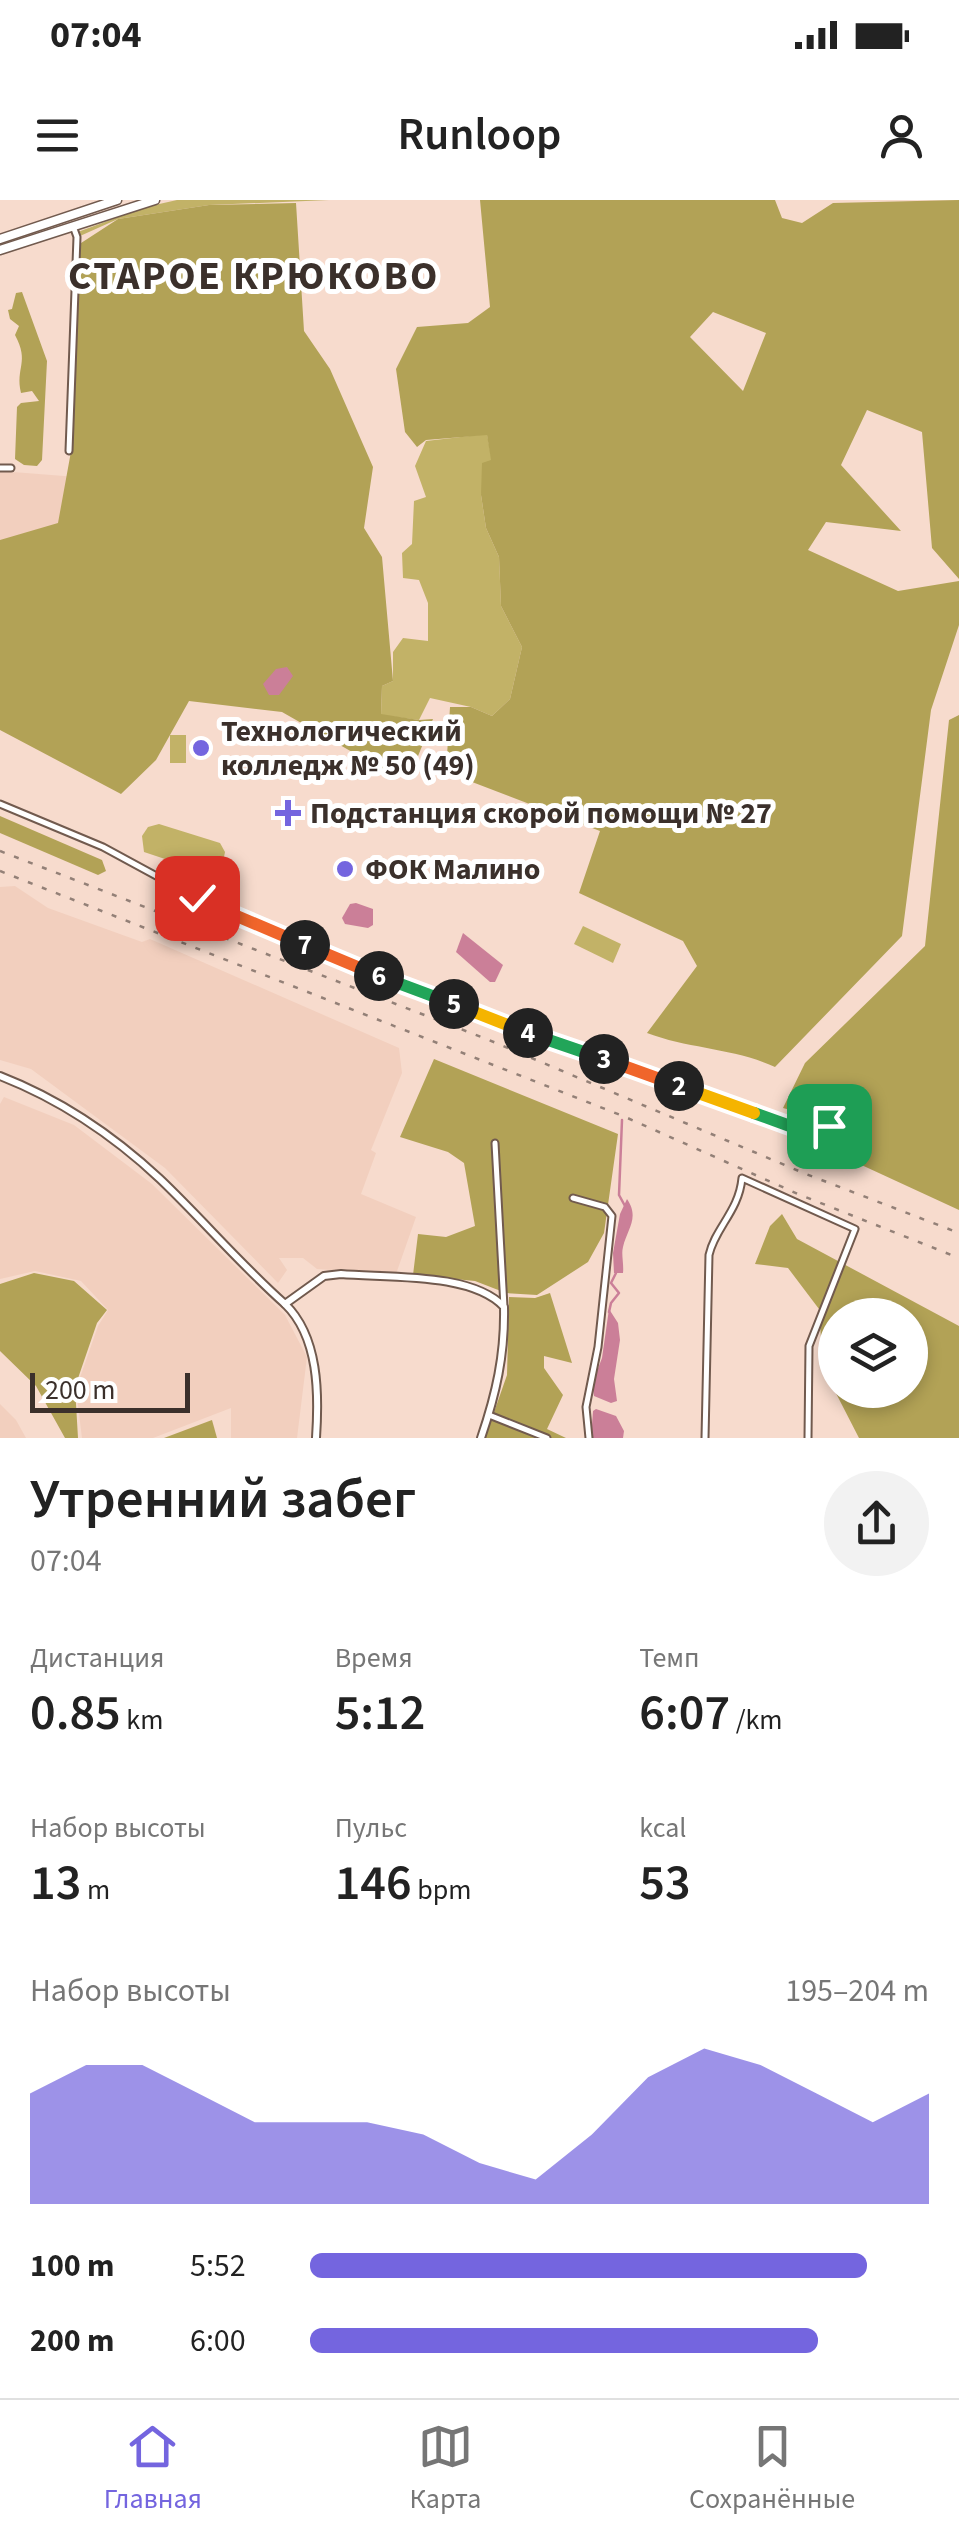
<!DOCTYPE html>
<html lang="ru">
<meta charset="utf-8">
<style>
:root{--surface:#fff;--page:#f2f2f2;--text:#222;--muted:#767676;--line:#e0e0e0;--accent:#7465df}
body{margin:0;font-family:"Source Sans 3",sans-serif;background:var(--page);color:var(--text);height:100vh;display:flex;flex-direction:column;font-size:38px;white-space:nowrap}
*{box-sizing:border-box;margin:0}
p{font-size:32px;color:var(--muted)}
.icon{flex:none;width:55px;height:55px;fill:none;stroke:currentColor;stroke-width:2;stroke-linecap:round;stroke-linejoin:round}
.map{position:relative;height:1238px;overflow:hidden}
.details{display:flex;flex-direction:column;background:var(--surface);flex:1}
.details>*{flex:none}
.controls{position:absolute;left:818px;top:1098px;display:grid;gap:20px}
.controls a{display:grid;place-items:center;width:110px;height:110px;border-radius:50%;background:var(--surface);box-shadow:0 5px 15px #0003;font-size:50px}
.scale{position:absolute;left:30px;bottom:25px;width:160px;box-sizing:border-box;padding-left:10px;border:5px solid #3b302b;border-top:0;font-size:28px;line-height:35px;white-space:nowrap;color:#3b302b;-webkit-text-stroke:8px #fff;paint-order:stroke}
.pin{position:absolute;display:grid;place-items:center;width:85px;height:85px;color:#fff;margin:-42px;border-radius:20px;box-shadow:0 5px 15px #0006}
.km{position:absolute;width:50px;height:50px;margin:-25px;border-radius:50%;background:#222;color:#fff;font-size:28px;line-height:50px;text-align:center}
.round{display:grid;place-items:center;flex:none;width:105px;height:105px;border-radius:52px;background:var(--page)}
.head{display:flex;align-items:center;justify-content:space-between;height:170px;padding:0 30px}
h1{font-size:55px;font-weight:600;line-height:75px}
.stats{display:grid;grid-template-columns:repeat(3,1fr);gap:15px;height:170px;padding:10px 30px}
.stats div{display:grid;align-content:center}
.stats b{font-size:50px;font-weight:600}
.stats small{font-size:28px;font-weight:400}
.stats p{font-size:28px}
.chart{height:280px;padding:20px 30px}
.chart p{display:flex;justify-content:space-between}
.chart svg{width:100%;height:180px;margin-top:10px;fill:var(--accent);opacity:.7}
ul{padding:0 30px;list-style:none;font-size:32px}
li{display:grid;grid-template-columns:160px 120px 1fr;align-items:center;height:75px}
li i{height:25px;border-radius:12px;background:var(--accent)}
.status{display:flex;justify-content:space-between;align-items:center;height:70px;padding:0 50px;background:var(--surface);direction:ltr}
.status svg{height:28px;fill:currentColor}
header{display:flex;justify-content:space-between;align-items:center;height:130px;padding:0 30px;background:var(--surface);font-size:45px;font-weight:600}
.tabs{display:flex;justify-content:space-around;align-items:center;height:140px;border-top:2px solid var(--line);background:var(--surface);font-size:28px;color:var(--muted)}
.tabs a{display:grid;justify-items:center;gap:5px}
.tabs .active{color:var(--accent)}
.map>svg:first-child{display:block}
.built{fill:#f2cfbe}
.green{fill:#c2b267}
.forest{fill:#b2a256;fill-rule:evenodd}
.water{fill:#cb7f98}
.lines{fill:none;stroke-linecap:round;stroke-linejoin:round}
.stream{stroke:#cb7f98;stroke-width:2.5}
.minor-casing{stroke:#715a4e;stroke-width:9}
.tertiary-casing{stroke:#715a4e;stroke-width:10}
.primary-casing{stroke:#715a4e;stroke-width:11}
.minor{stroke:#fff;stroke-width:5}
.tertiary{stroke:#fff;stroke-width:6}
.primary{stroke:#fff;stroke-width:8}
.rail{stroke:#938077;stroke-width:2.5;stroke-dasharray:5 10;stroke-linecap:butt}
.split-1-casing{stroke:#fff;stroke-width:20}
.split-2-casing{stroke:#fff;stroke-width:20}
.split-3-casing{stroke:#fff;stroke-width:20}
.split-4-casing{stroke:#fff;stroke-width:20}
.split-5-casing{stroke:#fff;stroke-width:20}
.split-6-casing{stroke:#fff;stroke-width:20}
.split-7-casing{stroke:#fff;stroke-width:20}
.split-8-casing{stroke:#fff;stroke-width:20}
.split-9-casing{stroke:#fff;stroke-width:20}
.split-1{stroke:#22a559;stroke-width:12}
.split-2{stroke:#f5b400;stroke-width:12}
.split-3{stroke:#f0652b;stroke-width:12}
.split-4{stroke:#22a559;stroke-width:12}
.split-5{stroke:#f5b400;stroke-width:12}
.split-6{stroke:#22a559;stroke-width:12}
.split-7{stroke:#f0652b;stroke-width:12}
.split-8{stroke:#f0652b;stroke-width:12}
.split-9{stroke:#f5b400;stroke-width:12}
.poi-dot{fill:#7465df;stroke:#fff;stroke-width:4}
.labels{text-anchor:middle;stroke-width:10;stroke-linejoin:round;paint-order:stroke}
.poi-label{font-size:30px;font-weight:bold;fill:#3b302b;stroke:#fff;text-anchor:start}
.district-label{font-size:40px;font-weight:bold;letter-spacing:2.5px;fill:#3b302b;stroke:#fff}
</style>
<div class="status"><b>07:04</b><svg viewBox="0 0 49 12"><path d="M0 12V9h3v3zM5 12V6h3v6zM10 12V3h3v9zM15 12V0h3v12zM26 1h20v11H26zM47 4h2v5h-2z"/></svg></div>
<header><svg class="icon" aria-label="menu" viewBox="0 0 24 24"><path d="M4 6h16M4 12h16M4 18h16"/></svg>Runloop<svg class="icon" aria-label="person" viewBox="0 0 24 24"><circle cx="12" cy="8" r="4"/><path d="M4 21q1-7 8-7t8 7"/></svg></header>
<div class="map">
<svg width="959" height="1238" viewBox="0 0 959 1238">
<rect width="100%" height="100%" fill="#f7dbcd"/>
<g class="built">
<path d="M0 271 77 277 81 336 0 349Z"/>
<path d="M15 686 48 708 142 742 150 739 399 848 402 873 371 950 376 953 361 994 416 1017 396 1074 317 1069 303 1058H279L287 1070 278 1083 165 968 31 869 0 860V687Z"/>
<path d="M4 897 74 925 152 984 285 1115 307 1157 297 1238H231V1208L153 1238H82L76 1189 98 1126 108 1110 81 1081 35 1071 0 1079V904Z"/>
<path d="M0 1204 16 1220 26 1238H0Z"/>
</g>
<g class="green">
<path d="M177 0H329L209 5 118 19 80 36 75 33 146 7Z"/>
<path d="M487 234 492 261 481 295 486 328 499 357 501 406 522 447 510 499 492 516 471 507 430 498 419 520 381 515 382 486 393 481V452L403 438 428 441V403L419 380 403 378 402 353 412 344 414 301 426 297 415 266 426 241Z"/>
<rect x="170" y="535" width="16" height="28"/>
<path d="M159 624 220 643 225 652 222 667 210 674 144 652 142 636 148 627Z"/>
<path d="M583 726 621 744 613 763 574 744Z"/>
</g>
<g class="forest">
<path d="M480 0H775L782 18 802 23 833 3 959 0V379L932 348 922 232 867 210 841 265 901 331 826 322 808 350 898 391 959 381V425L931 510 902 736 775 867C734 848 689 849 647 833L697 766 683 741 579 693 600 631 446 572 450 507H471L492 516 510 499 522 447 501 406 499 357 486 328 481 295 482 263 491 260 487 235 426 240 417 247 405 232 396 169 417 127 468 123 490 107ZM713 112 766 133 743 191 690 137Z"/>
<path d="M296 3 304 131 330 169 373 267 364 328 382 357 393 481 382 486 381 514 419 520 433 519 412 571 389 573 282 512 189 501 156 560 121 594 0 530V340L58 323 72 246 78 45 118 19 209 5Z"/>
<path d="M22 92 47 161 42 260 37 266 24 265 15 259 17 207 21 203 39 201 32 191 21 193C15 167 30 163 15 135L19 126 10 119 8 110 12 109 16 93Z"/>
<path d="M959 515V1010L855 962 837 942 846 916 819 907 813 916 783 908 805 863 925 746 949 520Z"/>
<path d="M0 616 102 660 106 671 98 675 0 633Z"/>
<path d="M434 859 618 934 604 1033 588 1062 537 1095 506 1093 475 1081 413 1075 418 1034 446 1037 475 1026 464 963 448 952 400 937Z"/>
<path d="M782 1014 797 1039 959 1126V1238H859L823 1168 819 1109 788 1068 755 1064 770 1026ZM835 1115H910V1190H835Z"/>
<path d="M34 1073 74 1081 107 1110 97 1123 75 1187 78 1238H65L36 1186 0 1151V1084Z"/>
<path d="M550 1093 572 1163 544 1156V1168L563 1195 547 1229 566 1238H485L507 1175 509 1097 535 1098Z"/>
<path d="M212 1220 217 1238H164Z"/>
</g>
<g class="water">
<path d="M287 467 293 476 279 495H269L263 484 276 469Z"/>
<path d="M356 703 373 709V725L368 728 345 724 342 718 350 704Z"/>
<path d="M463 733 503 765 495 782H490L456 752Z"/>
<path d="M627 999C640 1018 627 1029 623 1047 621 1054 624 1064 623 1073H614L613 1053 620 1014Z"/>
<path d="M609 1109 618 1123 620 1140 614 1179 617 1201 611 1203 594 1196 592 1184 602 1158Z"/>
<path d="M596 1209 616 1216 624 1231 623 1238H591L593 1211Z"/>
</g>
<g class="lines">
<g class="stream">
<path d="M622 920 619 995 625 1006"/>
<path d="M609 1112 611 1103 619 1093 611 1083 616 1073"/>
</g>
<defs>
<g id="minor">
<path d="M69 251 77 37 73 26"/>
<path d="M0 268H11"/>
<path d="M0 604 103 647 208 704 363 769 823 938 829 929 824 921 789 926"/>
<path d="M495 943 504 1107"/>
<path d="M573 998 605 1007 612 1016 598 1147 586 1207 589 1238"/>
<path d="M489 1215 547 1238"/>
<path d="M705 1238 709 1055C715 1028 739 1011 742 978L855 1029 809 1146 808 1238"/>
</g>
<g id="tertiary">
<path d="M0 876C59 899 114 936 160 979 203 1020 241 1065 285 1104L324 1076 341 1074C387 1078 472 1072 504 1107 505 1155 496 1194 481 1238"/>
<path d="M285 1104C319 1137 319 1194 316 1238"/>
</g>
<g id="primary">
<path d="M0 39 117 0"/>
<path d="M0 50 155 0"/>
</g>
</defs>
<use href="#minor" class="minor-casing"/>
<use href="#tertiary" class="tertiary-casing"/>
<use href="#primary" class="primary-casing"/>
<use href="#minor" class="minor"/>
<use href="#tertiary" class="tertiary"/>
<use href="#primary" class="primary"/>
<g class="rail">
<path d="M0 651 489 840 806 974 959 1033"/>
<path d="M0 671 623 916 798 994 959 1058"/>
</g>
</g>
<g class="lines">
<defs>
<path id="split-1" d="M754 913 790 926 824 922 829 926"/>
<path id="split-2" d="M679 886 754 913"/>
<path id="split-3" d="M604 859 679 886"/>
<path id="split-4" d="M528 833 604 859"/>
<path id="split-5" d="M454 804 528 833"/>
<path id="split-6" d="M379 776 454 804"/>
<path id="split-7" d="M305 745 379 776"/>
<path id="split-8" d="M232 714 305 745"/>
<path id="split-9" d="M197 698 232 714"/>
</defs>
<use href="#split-1" class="split-1-casing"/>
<use href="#split-2" class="split-2-casing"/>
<use href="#split-3" class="split-3-casing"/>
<use href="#split-4" class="split-4-casing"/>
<use href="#split-5" class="split-5-casing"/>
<use href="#split-6" class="split-6-casing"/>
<use href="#split-7" class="split-7-casing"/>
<use href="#split-8" class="split-8-casing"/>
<use href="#split-9" class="split-9-casing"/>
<use href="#split-1" class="split-1"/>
<use href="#split-2" class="split-2"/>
<use href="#split-3" class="split-3"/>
<use href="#split-4" class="split-4"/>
<use href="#split-5" class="split-5"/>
<use href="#split-6" class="split-6"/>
<use href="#split-7" class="split-7"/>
<use href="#split-8" class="split-8"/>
<use href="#split-9" class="split-9"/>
</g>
<g class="poi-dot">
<circle cx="201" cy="548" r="10"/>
<path d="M283 598h10v10h10v10h-10v10h-10v-10h-10v-10h10z"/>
<circle cx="345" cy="669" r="10"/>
</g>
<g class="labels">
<g class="poi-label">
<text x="221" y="541">Технологический<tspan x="221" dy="34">колледж № 50 (49)</tspan></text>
<text x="310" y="623">Подстанция скорой помощи № 27</text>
<text x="365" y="679">ФОК Малино</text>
</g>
<g class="district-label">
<text x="254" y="89">СТАРОЕ КРЮКОВО</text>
</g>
</g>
</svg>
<div class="controls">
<a><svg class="icon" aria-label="layers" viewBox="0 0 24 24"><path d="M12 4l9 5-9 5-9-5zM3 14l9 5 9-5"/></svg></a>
</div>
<div class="scale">200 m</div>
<div class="pin" style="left:829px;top:926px;background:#1e9e55"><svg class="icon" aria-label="arrive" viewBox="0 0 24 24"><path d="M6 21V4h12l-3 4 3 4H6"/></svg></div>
<div class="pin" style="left:197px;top:698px;background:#d93025"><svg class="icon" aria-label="check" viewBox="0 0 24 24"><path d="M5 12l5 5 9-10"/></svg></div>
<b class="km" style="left:679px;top:886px">2</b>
<b class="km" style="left:604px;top:859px">3</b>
<b class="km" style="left:528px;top:833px">4</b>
<b class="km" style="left:454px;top:804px">5</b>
<b class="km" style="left:379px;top:776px">6</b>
<b class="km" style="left:305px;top:745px">7</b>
</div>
<section class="details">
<div class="head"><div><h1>Утренний забег</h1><p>07:04</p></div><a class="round"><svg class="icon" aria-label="share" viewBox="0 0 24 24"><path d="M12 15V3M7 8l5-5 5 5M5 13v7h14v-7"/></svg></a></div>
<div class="stats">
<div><p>Дистанция</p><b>0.85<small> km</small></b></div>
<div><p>Время</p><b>5:12</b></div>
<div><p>Темп</p><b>6:07<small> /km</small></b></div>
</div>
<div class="stats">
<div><p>Набор высоты</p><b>13<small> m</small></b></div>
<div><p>Пульс</p><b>146<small> bpm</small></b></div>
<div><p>kcal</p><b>53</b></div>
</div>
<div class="chart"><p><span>Набор высоты</span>195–204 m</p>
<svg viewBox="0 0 160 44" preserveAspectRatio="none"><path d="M0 44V17L10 10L20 10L30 17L40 24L50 24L60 24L70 27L80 34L90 38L100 27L110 13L120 6L130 10L140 17L150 24L160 17V44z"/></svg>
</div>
<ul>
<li><b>100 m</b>5:52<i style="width:90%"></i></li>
<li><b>200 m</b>6:00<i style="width:82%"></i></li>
</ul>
</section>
<nav class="tabs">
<a class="active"><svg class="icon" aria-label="home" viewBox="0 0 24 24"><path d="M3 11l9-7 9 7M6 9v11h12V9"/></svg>Главная</a>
<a><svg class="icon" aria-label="map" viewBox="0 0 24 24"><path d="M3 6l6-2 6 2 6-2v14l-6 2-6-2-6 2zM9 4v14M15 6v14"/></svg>Карта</a>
<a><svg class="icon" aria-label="saved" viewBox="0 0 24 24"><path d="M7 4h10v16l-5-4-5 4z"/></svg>Сохранённые</a>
</nav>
